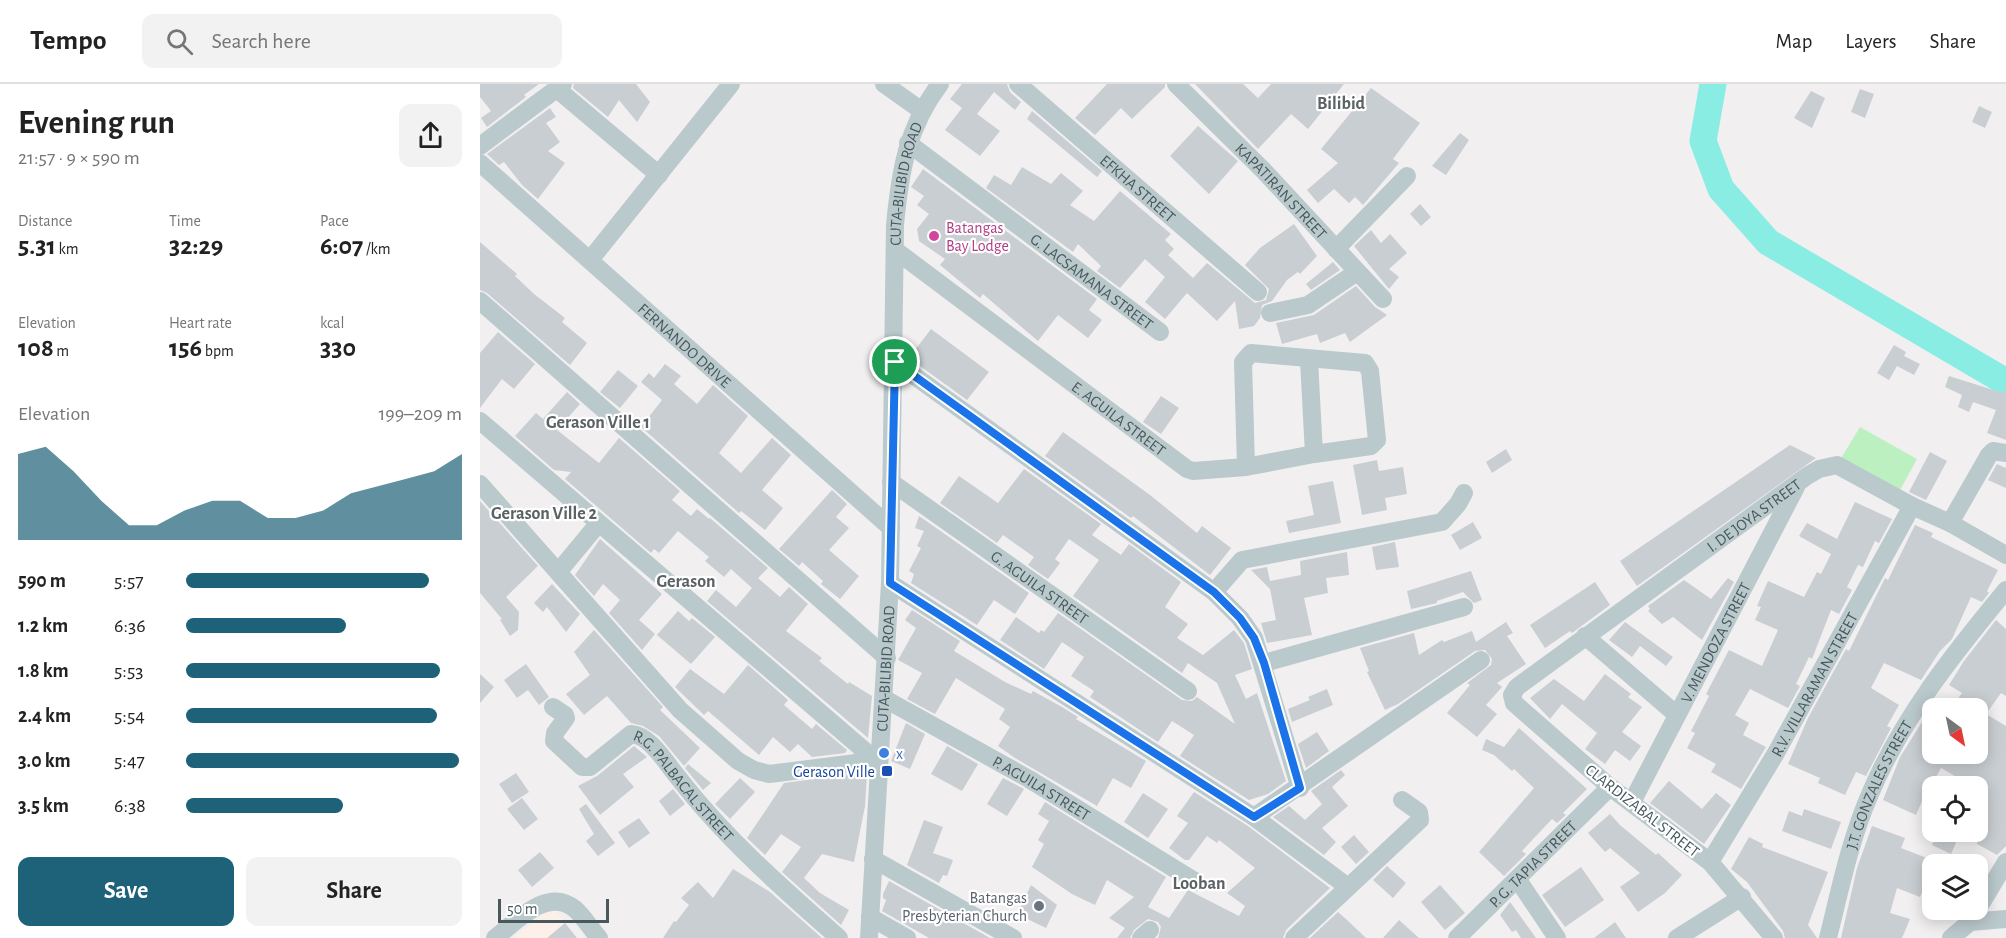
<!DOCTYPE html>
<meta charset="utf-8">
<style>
:root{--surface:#fff;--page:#f2f2f2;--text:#222;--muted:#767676;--line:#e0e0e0;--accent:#1d6279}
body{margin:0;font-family:"Alegreya Sans",sans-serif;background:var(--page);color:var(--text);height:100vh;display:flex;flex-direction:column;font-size:22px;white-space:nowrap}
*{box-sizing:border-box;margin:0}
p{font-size:20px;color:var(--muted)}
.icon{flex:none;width:33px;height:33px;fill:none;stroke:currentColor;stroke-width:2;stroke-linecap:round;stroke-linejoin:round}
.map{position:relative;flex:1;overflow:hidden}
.panel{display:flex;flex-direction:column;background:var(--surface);width:480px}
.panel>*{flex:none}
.needle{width:39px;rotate:147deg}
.buttons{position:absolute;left:1442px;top:614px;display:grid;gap:12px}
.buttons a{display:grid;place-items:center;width:66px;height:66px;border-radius:12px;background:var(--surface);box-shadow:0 3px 15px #0003;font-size:30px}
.scale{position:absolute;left:18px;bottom:15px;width:111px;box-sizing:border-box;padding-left:6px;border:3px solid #47595d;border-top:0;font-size:16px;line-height:21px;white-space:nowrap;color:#47595d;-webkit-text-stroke:4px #fff;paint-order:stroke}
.pin{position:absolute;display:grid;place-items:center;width:51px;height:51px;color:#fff;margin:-26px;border:3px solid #fff;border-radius:50%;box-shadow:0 2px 6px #0007}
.round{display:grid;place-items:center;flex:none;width:63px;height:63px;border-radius:12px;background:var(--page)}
.head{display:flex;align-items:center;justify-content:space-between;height:102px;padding:0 18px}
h1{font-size:33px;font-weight:600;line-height:45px}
.figures{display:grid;grid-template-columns:repeat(3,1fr);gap:9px;height:102px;padding:6px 18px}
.figures div{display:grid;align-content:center}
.figures b{font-size:26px;font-weight:600}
.figures small{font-size:16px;font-weight:400}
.figures p{font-size:16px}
.chart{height:168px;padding:12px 18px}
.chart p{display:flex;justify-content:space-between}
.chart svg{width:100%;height:108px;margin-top:6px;fill:var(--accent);opacity:.7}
.action{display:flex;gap:12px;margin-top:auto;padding:12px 18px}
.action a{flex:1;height:69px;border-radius:12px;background:var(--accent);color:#fff;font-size:24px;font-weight:600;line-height:69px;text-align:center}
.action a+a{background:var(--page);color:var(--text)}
ul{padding:0 18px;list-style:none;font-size:20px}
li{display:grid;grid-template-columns:96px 72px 1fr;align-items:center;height:45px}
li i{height:15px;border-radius:8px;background:var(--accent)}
header{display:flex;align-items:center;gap:36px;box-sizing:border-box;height:84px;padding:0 30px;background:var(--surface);border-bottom:2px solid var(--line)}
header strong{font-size:28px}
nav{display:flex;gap:33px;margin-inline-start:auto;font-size:21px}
.search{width:420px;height:54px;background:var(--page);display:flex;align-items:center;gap:15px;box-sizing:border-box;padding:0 21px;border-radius:12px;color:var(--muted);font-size:22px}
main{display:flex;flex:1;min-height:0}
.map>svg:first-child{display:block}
.commercial{fill:#fcf0e8}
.green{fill:#bdf0c1}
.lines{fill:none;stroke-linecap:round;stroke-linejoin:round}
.river{stroke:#89ede3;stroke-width:27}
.building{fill:#c9ced2}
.minor{stroke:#bac9cc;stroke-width:18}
.route-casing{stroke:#fff;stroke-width:12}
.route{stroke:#1a73e8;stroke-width:8}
.hotel-dot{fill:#d1479c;stroke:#fff;stroke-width:2}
.shop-dot{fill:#3f7fe0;stroke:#fff;stroke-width:2}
.transit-dot{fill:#1a4fb4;stroke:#fff;stroke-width:2}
.worship-dot{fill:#6b7280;stroke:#fff;stroke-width:2}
.labels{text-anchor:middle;stroke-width:4.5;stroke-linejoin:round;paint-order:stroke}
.street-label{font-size:16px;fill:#47595d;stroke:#fff}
.hotel-label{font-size:16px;fill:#b23c85;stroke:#fff;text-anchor:start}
.shop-label{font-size:16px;fill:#366cbe;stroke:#fff;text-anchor:start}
.transit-label{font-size:16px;fill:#164399;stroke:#fff;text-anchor:end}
.worship-label{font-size:16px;fill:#5b616d;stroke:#fff;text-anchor:end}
.neighbourhood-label{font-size:18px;font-weight:bold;fill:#5b6264;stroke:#fff}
</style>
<header>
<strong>Tempo</strong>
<div class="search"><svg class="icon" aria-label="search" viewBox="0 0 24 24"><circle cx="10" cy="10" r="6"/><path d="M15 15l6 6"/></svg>Search here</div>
<nav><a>Map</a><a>Layers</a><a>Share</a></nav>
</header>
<main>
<section class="panel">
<div class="head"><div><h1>Evening run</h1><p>21:57 · 9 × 590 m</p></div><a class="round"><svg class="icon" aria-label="share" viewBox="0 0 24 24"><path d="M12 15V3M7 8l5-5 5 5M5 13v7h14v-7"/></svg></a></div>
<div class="figures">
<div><p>Distance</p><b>5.31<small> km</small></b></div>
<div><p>Time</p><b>32:29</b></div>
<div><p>Pace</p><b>6:07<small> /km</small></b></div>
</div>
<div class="figures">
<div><p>Elevation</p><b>108<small> m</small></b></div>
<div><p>Heart rate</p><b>156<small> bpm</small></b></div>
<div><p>kcal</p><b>330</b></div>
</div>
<div class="chart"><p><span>Elevation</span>199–209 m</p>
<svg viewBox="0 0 160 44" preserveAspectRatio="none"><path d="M0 44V9L10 6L20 16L30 28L40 38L50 38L60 32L70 28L80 28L90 35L100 35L110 32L120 25L130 22L140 19L150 16L160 9V44z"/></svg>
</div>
<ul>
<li><b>590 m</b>5:57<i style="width:88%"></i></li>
<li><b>1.2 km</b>6:36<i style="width:58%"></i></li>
<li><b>1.8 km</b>5:53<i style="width:92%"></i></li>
<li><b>2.4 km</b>5:54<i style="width:91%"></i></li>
<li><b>3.0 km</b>5:47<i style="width:99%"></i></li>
<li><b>3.5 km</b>6:38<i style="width:57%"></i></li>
</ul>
<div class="action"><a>Save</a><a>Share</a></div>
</section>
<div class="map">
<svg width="1526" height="854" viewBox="0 0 1526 854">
<rect width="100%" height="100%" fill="#f2eff0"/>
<path class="commercial" d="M73 823 97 854H34Z"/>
<path class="green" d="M1380 343 1437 375 1419 408 1360 376Z"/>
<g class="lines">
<path class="river" d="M1233 0 1223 57 1241 105 1288 158 1526 298"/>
</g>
<g class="building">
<path d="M0 0H59L44 11 46 13 7 43 1 34 11 27 0 13Z"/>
<path d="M94 0H156L170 18 157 38 139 16 128 33 93 4Z"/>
<path d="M482 0H527L530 8 541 18 535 26 514 8 497 30 520 47 500 72 465 46 482 24 470 15Z"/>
<path d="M627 0H685V3L652 35 641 24 615 51 595 34Z"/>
<path d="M715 0H763L778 14 791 0H864L828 45 811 30 778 65Z"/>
<path d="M891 4 940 39 913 75 919 79 883 121 875 113 869 119 854 105 838 119 827 106 858 79 841 65Z"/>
<path d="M1380 5 1394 10 1385 34 1371 28Z"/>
<path d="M1331 7 1345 14 1332 44 1314 34Z"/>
<path d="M1499 22 1512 28 1505 44 1492 38Z"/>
<path d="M70 24 76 33 66 39 80 58 68 67 85 79 58 115 42 101 24 78 19 81 7 70Z"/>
<path d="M552 27 622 87 617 93 547 35Z"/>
<path d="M718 42 758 77 729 110 690 72Z"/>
<path d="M980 49 989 56 966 91 952 82Z"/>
<path d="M542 83 571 100 581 89 603 107 590 121 614 137 640 107 691 150 685 156 694 165 688 171 713 194 727 179 775 219 786 216 789 205 765 181 780 164 814 140 837 172 820 190 818 188 807 196 792 217 782 221 780 234 774 242 759 245 755 217 737 237 707 209 685 235 665 218 685 193 665 175 640 204 617 187 621 182 598 160 593 168 506 104 514 91 531 101Z"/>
<path d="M443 85 617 215 609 226 622 236 608 254 578 231 558 257 503 210 500 214 460 181 465 175 439 157 437 145 449 130 437 121 444 112 431 103Z"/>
<path d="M940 120 951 133 941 142 930 130Z"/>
<path d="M891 146 901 159 910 150 927 169 909 185 919 193 909 205 874 162Z"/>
<path d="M0 158 37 190 35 192 54 210 85 234 82 238 107 259 90 281 7 209 0 206Z"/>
<path d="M853 178 860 186 831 206 826 200Z"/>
<path d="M876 202 895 223 907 231 870 258 865 249 840 259 837 250 802 260 796 239 834 231Z"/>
<path d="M451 245 509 288 487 316 429 274Z"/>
<path d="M18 248 55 280 34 305 22 295 0 324V269Z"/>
<path d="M1414 261 1426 268 1424 272 1440 280 1434 291 1417 282 1409 296 1397 289Z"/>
<path d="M185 280 201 292 194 300 217 320 233 301 268 332 239 369 261 389 292 354 311 371 282 406 303 424 285 446 261 427 259 429 161 343 182 316 161 298 169 289 174 294Z"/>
<path d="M138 286 158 302 140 324 120 308Z"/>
<path d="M1469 292 1523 309 1526 304V356L1507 349 1516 326 1493 318 1489 328 1478 323 1482 311 1465 303Z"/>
<path d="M87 308 100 320 77 346 119 379 139 354 200 407 192 416 211 432 217 425 229 435 230 434 288 484 278 494 300 513 309 503 328 520 306 547 342 574 339 577 368 600 369 598 392 612 388 654 227 517 236 506 256 523 272 504 251 485 244 493 225 477 229 473 198 447 179 469 174 465 171 469 85 395 91 388 74 386 35 352 56 329 63 335Z"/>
<path d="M681 312 699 324 681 350 663 338Z"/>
<path d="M583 348 670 411 717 449 722 442 751 464 730 491 653 432 651 434 565 372Z"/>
<path d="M1310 361 1336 374 1157 502 1140 477Z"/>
<path d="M1026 365 1032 376 1012 389 1006 378Z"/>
<path d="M1450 368 1467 377 1446 416 1429 408Z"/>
<path d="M897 376 899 387 923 383 927 410 905 414 907 426 882 431 873 381Z"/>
<path d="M1517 380 1526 384V404L1508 396Z"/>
<path d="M544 385 621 440 612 451 641 471 649 460 701 498 685 523 708 540 697 554 723 571 754 546 764 559 772 585 755 591 766 615 777 609 806 697 788 710 769 716 700 672 714 651 692 637 678 658 610 613 614 607 591 592 604 573 582 558 564 585 520 556 536 533 559 549 561 546 564 548 578 529 702 616 712 617 717 613 755 640 737 599 708 579 702 589 593 512 619 476 589 455 575 475 580 479 568 495 548 481 554 473 523 451 517 459 460 419 479 392 518 419Z"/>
<path d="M853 397 861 439 809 449 806 437 834 431 828 402Z"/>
<path d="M352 406 367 420 356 433 369 444 349 466 379 492 360 515 341 500 343 497 322 478 319 482 299 465Z"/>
<path d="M0 417 58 482 26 513 39 528 38 546 30 552 20 536 22 535 0 509Z"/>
<path d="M1375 418 1412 435 1399 459 1395 457 1383 483 1378 481 1367 503 1372 506 1359 530 1351 526 1332 575 1329 573 1316 600 1320 602 1308 624 1270 605 1255 631 1269 639 1263 651 1286 663 1261 705 1231 688 1236 680 1207 664 1215 649 1211 647 1229 612 1226 610 1249 566 1282 582 1298 546 1275 536 1281 523 1277 522 1288 497 1324 513 1337 488 1341 490 1351 470 1319 452 1327 439 1357 455Z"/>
<path d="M439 432 549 509 535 530 514 516 497 541 431 499 434 490 429 487 441 464 437 462 444 447 435 444Z"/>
<path d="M993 438 1002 454 980 466 971 451Z"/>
<path d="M1435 441 1453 449 1451 453 1518 486 1507 507 1509 509 1502 518 1491 513 1472 555 1460 567 1441 596 1404 579 1391 604 1419 621 1407 642 1411 644 1386 692 1376 688 1365 711 1338 699 1340 694 1308 680 1328 634 1366 565 1369 567 1405 494 1408 496Z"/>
<path d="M120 455 182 510 159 536 175 550 162 566 129 529 140 516 123 500 114 512 95 491Z"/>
<path d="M915 458 919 483 896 486 892 463Z"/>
<path d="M867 468 869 491 846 494 848 509 824 514 832 551 787 559 781 539 796 536 790 505 771 486 787 483 790 497 821 491 820 477Z"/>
<path d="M991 487 1002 516 994 519 983 508 957 517V519L931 525 927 507Z"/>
<path d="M1248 494 1254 498 1222 556 1193 533 1182 540 1168 527 1170 525 1168 522 1204 496 1231 515Z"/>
<path d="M1115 498 1130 521 1092 549 1090 547 1065 564 1050 541Z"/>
<path d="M72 500 100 530 86 548 67 523 63 528 54 519Z"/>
<path d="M432 526 480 557 474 567 525 598 551 610 553 607 582 623 598 633 596 635 666 677 651 704 633 694 617 722 535 674 518 662 530 643 519 635 525 625 476 594 455 630 427 615 442 589 418 576 436 544 425 536Z"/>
<path d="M198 527 209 537 212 534 235 553 211 580 177 551Z"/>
<path d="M1516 536 1526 545V612L1521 609 1506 630 1526 642V762L1517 771 1497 760V702H1480L1483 697 1463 685 1461 684 1451 702 1449 701 1436 731 1403 716 1420 673 1452 622V669H1497V624H1471L1482 609 1469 601 1484 577Z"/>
<path d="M1026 538 1033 549 1027 552 1046 580 1017 599 1022 603 1006 621 1017 630 997 653 967 629 990 601 987 599 1011 581 1012 575 1005 566 995 567 918 620 905 626 887 588 889 587 880 564 934 549 939 571 962 556 964 558 992 547 996 558Z"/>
<path d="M1145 538 1193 573 1186 582 1160 562 1152 573 1129 556Z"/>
<path d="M114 546 183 623 180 626 220 664 204 682 179 652 163 642 151 639 127 612 104 631 86 610 110 591 94 568Z"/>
<path d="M46 580 69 613 59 621 48 606 37 614 24 596Z"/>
<path d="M268 581 308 616 304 621 332 645 336 640 367 666 365 669 332 673 318 660 310 668 293 653 279 671 228 627 224 631 195 603 210 585 244 610Z"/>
<path d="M0 590 14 603 0 619Z"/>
<path d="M1125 590 1151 610 1148 613 1162 623 1142 648 1161 662 1150 677 1135 666 1125 680 1105 665 1117 649 1082 620 1070 635 1050 614 1074 595 1104 617Z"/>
<path d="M847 605 853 621 812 638 808 625 830 616 828 613Z"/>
<path d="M426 639 445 650 430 685 411 677Z"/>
<path d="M1039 644 1107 705 1083 729 1086 731 1077 739 1072 735 1042 767 1046 770 1024 792 999 768 1054 704 1034 685 1032 687 1014 671 1002 666 1006 655 1024 663Z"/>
<path d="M837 648 849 667 826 684 818 660Z"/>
<path d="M154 662 167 673 143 690 154 703 120 731 98 702 117 692Z"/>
<path d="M467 662 498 680 482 707 451 690Z"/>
<path d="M208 680 231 699 223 706 205 684Z"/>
<path d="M861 686 865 691 852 703 868 722 842 744 856 758 844 771 793 733 809 722 825 736 842 720 831 707Z"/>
<path d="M36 689 49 708 32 719 19 700Z"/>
<path d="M380 689 387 690 385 722 374 778 342 770 324 794 340 809 369 826 361 841 302 788 321 763 301 750 285 771 267 754 304 699Z"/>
<path d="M260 694 275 708 250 735 235 720Z"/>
<path d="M523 694 544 705 527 732 507 720Z"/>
<path d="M1189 697 1222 725 1236 709 1251 721 1224 760 1170 719Z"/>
<path d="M193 705 205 720 190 732 179 717Z"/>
<path d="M714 708 768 742 850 804 806 846 803 854H678L681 843 678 838 668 835 654 846 650 854H637L645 844 629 834 654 813 627 796 615 821 592 810 552 783 564 760 558 756 569 737 558 730 565 718 686 793 668 823 689 834 708 806 759 832 765 822 747 809 775 784 739 756 737 759 727 752 709 776H705L689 764 708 739 697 732Z"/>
<path d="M663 709 688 725 668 754 644 738Z"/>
<path d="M42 714 58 735 44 746 27 725Z"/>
<path d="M106 720 135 759 118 772 106 757 114 750 99 725Z"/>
<path d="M1324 725 1361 738 1351 765 1302 747 1309 727 1322 732Z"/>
<path d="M1130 730 1140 741 1176 771 1178 769 1202 791 1185 809 1158 828 1140 803 1160 789 1130 764 1125 768 1108 749Z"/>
<path d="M159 734 170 749 149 764 138 748Z"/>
<path d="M444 736 463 743 453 769 473 776 467 792 463 791 459 799 427 781Z"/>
<path d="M1392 742 1425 754 1421 764 1452 776V786L1440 813 1417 804 1410 829 1430 835 1422 854H1361L1377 784Z"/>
<path d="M1458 747H1481L1471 770 1452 761Z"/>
<path d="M874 751 889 768 876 780 861 763Z"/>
<path d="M1269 753 1283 760 1282 763 1348 788 1328 841 1337 854H1305L1303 847 1267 798 1251 785Z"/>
<path d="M60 768 74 784 52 803 38 786Z"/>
<path d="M907 782 926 799 913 814 893 796Z"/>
<path d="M1101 783 1124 816 1085 843 1062 811Z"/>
<path d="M253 785 290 808 342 854H183L194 837 196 838 209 821 201 814 218 798 233 814Z"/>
<path d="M409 797 510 854H449L402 827 406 816 403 814V810Z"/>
<path d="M551 801 577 821 566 844 537 830Z"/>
<path d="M960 801 985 829 965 846 941 818Z"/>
<path d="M1030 818 1033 822 1056 854H1041L1036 846 1032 848 1020 831Z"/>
<path d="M858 828 867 836 886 854H830Z"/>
<path d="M919 836 939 854H903Z"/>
<path d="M1135 838 1146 854H1114Z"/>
<path d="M85 839 97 854H67Z"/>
</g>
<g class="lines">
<g class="minor">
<path d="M404 0 442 27"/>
<path id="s1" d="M538 0 778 208"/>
<path id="s2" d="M696 0 783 86 903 215"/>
<path d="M77 5 179 91"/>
<path id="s3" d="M428 59 680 248"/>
<path d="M0 62 83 0"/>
<path id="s4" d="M0 79 411 444"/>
<path d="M856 165 927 92"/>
<path id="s5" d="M415 166 707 385 713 387 766 383 834 370 891 362 897 356 890 287 885 279 771 269 763 278 766 383"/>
<path d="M110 176 251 0"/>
<path d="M0 217 407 574"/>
<path d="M790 229 828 221 877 188"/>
<path d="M829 276 834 370"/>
<path d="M415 278 734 508 760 534 774 554 820 704"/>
<path d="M0 337 399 679"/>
<path id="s6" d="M411 398 708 607"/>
<path d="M0 400 200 626 258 677 274 686 289 690 376 679 388 672"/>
<path d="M1470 439 1509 371 1513 367 1526 369"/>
<path d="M79 487 118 440"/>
<path d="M410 499 774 733 868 803"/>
<path d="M734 508 762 476 962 438 978 420 984 409"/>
<path d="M1105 552 1197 631"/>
<path d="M784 579 984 523"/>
<path id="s7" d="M405 615 549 695 716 798"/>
<path id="s8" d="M73 623 85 631 86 634 75 649 74 657 102 683H110L151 650C170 651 186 679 197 692 244 753 302 804 359 854"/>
<path id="s9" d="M1152 718 1316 403"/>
<path d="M774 733 1001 576"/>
<path d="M393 775 533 854"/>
<path id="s10" d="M1230 778 1296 669 1432 422"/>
<path d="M1038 796 1077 854"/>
<path d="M390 833 427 854"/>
<path d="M1490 838 1526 835"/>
<path d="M15 854C36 838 67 802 95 825 104 833 111 845 119 854"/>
<path id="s11" d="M389 854 410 499 415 141C420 88 427 43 460 0"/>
<path d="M661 854 670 846"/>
<path d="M814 854 940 736 939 728 922 716"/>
<path id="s12" d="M977 854 1130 703"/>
<path d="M1197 854 1262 813"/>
<path id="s13" d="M1294 854 1230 778 1130 703 1034 619 1032 611 1037 603 1327 392 1339 385 1357 381 1432 422 1470 439 1526 471"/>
<path id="s14" d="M1348 854C1360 806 1370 756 1390 710 1422 634 1474 569 1526 506"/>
<path d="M1471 854 1490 838 1526 778"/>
</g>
</g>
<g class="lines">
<defs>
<path id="route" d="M415 278 734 508 760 534 774 554 784 579 820 704 774 733 410 499Z"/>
</defs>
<use href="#route" class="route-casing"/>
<use href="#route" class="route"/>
</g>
<circle class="hotel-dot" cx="454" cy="152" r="6"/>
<circle class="shop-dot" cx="404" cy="669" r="6"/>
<rect class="transit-dot" x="401" y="681" width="12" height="12" rx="3"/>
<circle class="worship-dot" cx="559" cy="822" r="6"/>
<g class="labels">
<g class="street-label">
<text dy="6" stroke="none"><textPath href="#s11" startOffset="756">CUTA-BILIBID ROAD</textPath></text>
<text dy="6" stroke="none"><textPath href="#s1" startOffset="159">EFKHA STREET</textPath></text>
<text dy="6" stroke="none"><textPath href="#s2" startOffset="150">KAPATIRAN STREET</textPath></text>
<text dy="6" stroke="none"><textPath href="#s3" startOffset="230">G. LACSAMANA STREET</textPath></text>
<text dy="6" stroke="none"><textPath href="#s4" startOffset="274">FERNANDO DRIVE</textPath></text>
<text dy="6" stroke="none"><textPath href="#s5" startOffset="280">E. AGUILA STREET</textPath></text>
<text dy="6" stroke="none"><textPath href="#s13" startOffset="662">I. DE JOYA STREET</textPath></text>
<text dy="6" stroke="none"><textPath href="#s6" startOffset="182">G. AGUILA STREET</textPath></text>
<text dy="6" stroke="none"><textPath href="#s9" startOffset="180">V. MENDOZA STREET</textPath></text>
<text dy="6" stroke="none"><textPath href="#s11" startOffset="270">CUTA-BILIBID ROAD</textPath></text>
<text dy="6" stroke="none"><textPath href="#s10" startOffset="206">R.V. VILLARAMAN STREET</textPath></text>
<text dy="6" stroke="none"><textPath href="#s14" startOffset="162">J.T. GONZALES STREET</textPath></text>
<text dy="6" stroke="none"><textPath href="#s7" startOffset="180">P. AGUILA STREET</textPath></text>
<text dy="6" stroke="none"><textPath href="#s8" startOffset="218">R.G. PALBACAL STREET</textPath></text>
<text transform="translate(1163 726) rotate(38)" y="6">CLARDIZABAL STREET</text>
<text dy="6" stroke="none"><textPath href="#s12" startOffset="106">P. G. TAPIA STREET</textPath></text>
</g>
<g class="hotel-label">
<text x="466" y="149">Batangas<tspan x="466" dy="18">Bay Lodge</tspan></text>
</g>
<g class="shop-label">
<text x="416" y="675">x</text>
</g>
<g class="transit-label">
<text x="395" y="693">Gerason Ville</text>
</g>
<g class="worship-label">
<text x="547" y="819">Batangas<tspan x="547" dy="18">Presbyterian Church</tspan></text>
</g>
<g class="neighbourhood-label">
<text x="861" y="25">Bilibid</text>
<text x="118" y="344">Gerason Ville 1</text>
<text x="64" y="435">Gerason Ville 2</text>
<text x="206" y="503">Gerason</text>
<text x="719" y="805">Looban</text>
</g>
</g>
</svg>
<div class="buttons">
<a><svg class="needle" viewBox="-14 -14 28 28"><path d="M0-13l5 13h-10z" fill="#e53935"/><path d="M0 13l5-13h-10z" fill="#767676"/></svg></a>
<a><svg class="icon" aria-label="locate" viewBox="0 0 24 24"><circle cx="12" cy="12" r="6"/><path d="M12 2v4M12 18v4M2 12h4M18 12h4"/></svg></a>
<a><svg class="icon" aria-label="layers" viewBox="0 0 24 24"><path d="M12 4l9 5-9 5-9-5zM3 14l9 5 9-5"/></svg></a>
</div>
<div class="scale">50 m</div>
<div class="pin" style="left:415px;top:278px;background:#1e9e55"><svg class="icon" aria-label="arrive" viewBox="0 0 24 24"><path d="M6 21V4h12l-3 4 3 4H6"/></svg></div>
</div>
</main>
